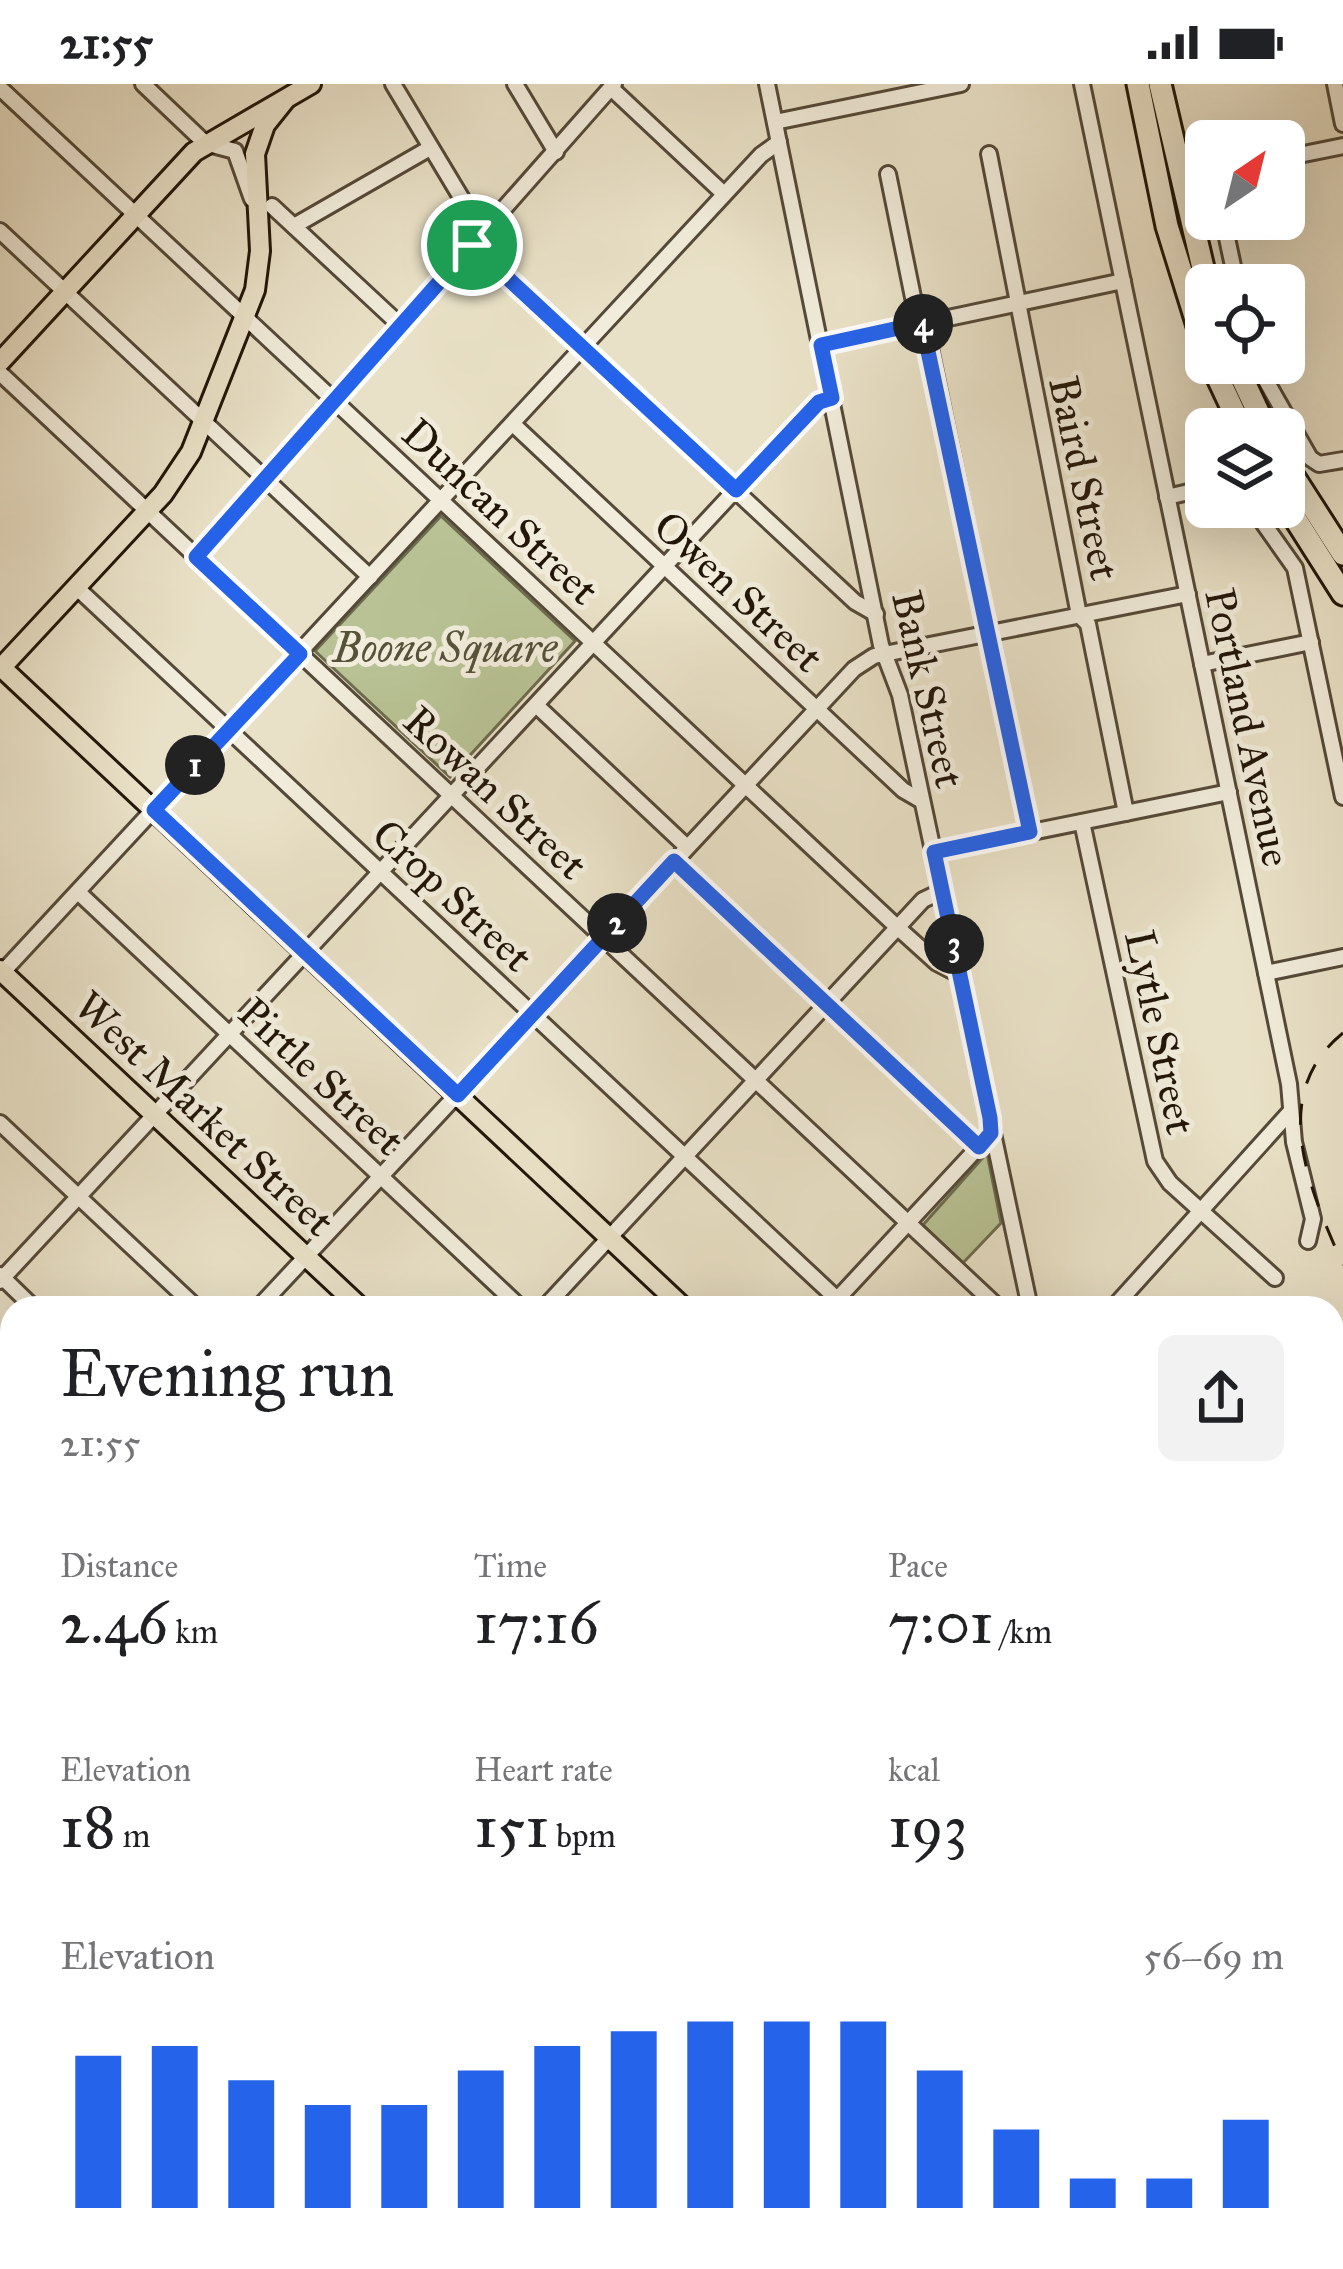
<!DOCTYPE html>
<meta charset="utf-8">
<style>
:root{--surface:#fff;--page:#f2f2f2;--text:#202124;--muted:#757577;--accent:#2563eb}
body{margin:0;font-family:"IM FELL Great Primer",serif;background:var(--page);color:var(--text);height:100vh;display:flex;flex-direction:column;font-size:45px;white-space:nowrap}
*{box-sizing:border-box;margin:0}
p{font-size:39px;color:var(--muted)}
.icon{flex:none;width:66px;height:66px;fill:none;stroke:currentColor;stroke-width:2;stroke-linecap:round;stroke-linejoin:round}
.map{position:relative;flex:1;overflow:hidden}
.panel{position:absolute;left:0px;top:1212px;width:1344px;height:975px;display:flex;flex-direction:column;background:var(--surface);border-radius:36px 36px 0 0;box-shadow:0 12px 48px #0002}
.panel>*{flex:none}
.needle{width:78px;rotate:35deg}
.buttons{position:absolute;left:1185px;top:36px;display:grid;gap:24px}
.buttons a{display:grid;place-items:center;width:120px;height:120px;border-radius:18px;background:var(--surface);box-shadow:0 12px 48px #0002;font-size:60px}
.pin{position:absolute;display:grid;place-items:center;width:102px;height:102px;color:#fff;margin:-51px;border:6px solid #fff;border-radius:50%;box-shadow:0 3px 12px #0007}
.km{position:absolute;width:60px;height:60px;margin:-30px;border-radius:50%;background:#222;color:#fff;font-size:33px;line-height:60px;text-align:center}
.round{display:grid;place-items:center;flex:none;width:126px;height:126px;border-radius:18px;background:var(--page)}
.headline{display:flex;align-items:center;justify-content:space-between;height:204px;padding:0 60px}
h1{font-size:66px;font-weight:600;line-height:90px}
.stats{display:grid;grid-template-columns:repeat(3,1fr);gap:18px;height:204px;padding:12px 60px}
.stats div{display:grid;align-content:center}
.stats b{font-size:60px;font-weight:600}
.stats small{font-size:33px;font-weight:400}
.stats p{font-size:33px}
.chart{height:336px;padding:24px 60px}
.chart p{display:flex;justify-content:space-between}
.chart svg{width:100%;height:216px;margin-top:12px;stroke:var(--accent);stroke-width:6}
.status{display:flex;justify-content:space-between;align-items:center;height:84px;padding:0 60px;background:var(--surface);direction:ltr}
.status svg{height:33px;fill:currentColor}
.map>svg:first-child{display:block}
.green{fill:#b8c294;stroke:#6d6c4e;stroke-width:3}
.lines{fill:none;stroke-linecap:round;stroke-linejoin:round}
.minor-casing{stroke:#544938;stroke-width:20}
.major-casing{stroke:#221609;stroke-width:24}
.highway-casing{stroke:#221609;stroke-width:27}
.minor{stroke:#f1ecdb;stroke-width:14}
.major{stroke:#e9e1c7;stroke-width:18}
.highway{stroke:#e9e1c7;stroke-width:21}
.rail{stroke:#221609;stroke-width:3;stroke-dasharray:21 21;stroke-linecap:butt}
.route-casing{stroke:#fff;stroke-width:24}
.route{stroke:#2563eb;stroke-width:15}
.labels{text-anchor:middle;stroke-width:10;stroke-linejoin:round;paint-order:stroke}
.street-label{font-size:42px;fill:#221609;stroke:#f1ecdb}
.park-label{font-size:42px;font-style:italic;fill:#56523a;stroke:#f1ecdb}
</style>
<div class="status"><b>21:55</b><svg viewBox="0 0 49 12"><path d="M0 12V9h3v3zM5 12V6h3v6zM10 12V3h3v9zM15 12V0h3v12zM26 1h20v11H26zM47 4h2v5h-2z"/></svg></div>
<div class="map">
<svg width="1343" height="2185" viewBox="0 0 1343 2185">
<rect width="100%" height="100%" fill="#e9e1c7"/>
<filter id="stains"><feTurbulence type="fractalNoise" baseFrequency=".00167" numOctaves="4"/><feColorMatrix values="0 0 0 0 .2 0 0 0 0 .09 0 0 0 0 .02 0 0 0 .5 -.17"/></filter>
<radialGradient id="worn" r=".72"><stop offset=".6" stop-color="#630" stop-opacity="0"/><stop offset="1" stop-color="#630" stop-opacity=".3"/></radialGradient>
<g class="green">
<path d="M441 432 575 557 450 693 315 567Z"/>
<path d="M987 1069 1001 1139 963 1179 923 1141Z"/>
</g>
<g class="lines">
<defs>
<g id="minor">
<path d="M143 0 205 59 235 67 252 115"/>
<path d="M393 0 483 150"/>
<path d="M515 0 556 68"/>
<path d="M767 0 881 561 900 611 1030 1224"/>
<path d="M1082 0 1289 1000 1294 1058 1313 1135 1308 1157"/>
<path d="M1335 0 1343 40"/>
<path d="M0 4 897 843 937 879 960 891"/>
<path d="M611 4 724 110"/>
<path d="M775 38 961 0"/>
<path d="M989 70 1079 531 1088 540 1126 729"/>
<path d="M1284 74 1343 62"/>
<path d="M888 90 916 228 927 250 1030 749"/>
<path d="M272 122 401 242"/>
<path d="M1223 135 1237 201"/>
<path d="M294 142 430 64"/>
<path d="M0 147 370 493"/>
<path d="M472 161 855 518 876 530"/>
<path d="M821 261 1123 197"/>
<path d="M1256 279 1310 374 1319 380 1343 376"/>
<path d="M0 289 999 1224"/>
<path d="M513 340 903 706 922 717"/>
<path d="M1167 413 1206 404"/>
<path d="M1252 423 1295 484 1343 713"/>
<path d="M196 473 614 0"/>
<path d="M76 503 837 1215"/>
<path d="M1202 580 1311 558"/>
<path d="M536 621 687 763"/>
<path d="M1082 738 1155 1077 1170 1099 1275 1194"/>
<path d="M933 768 1229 708"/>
<path d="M674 777 979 1063"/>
<path d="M78 808 521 1224"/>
<path d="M1266 889 1343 873"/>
<path d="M0 891 761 71 779 58"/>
<path d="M0 1039 197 1224"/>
<path d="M0 1191 34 1224"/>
<path d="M0 1197 805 331 832 314"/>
<path d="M258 1224 854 585 874 572 1188 510"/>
<path d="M544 1224 923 816 942 807"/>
<path d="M829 1224 983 1058"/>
<path d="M1113 1224 1290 1028"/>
<path d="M0 1502 12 1489"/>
<path d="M1332 1600 1343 1588"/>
<path d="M0 1905 12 1916"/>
<path d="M1332 1907 1343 1896"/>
<path d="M0 2021 12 2032"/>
<path d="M0 2115 12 2103"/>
<path d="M166 2175 176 2185"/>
<path d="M1052 2175 1063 2185"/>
<path d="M1213 2175 1224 2185"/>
<path d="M220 2185 230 2175"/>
<path d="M771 2185 781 2175"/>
<path d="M789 2185 798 2175"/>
<path d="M1075 2185 1084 2175"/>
</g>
<g id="major">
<path d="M0 278 194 68 311 0"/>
<path d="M0 582 684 1224"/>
<path d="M0 585 163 410 191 368 255 206 260 167 255 70 265 41 285 16"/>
<path d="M0 886 361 1224"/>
<path d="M0 1785 12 1796"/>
<path d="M1332 1828 1343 1838"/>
<path d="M1332 2131 1343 2142"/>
<path d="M419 2175 430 2185"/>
</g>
<g id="highway">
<path d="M1138 0 1167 142 1206 268"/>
<path d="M1160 0 1207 201"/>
<path d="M1211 279 1242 345"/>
<path d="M1235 279 1266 345"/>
<path d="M1284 378 1343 470"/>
<path d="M1284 417 1343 510"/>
</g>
</defs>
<use href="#minor" class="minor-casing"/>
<use href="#major" class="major-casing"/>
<use href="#highway" class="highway-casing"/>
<use href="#minor" class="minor"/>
<use href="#major" class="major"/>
<use href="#highway" class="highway"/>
<g class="rail">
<path d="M1343 949C1266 1011 1311 1108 1343 1181"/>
<path d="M1332 1289 1343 1269"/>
<path d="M506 2185 515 2175"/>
</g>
</g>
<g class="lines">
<defs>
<path id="route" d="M472 161 736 406 819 318 832 314 821 261 922 239 1030 748 934 768 990 1034 991 1049 979 1063 674 777 458 1011 154 726 300 570 196 473Z"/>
</defs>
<use href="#route" class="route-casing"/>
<use href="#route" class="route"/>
</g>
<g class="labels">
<g class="street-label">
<text transform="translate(1085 394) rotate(78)" y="15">Baird Street</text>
<text transform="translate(501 427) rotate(43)" y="15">Duncan Street</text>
<text transform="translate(739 507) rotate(43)" y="15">Owen Street</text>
<text transform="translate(929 605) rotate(77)" y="15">Bank Street</text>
<text transform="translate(1249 643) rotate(78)" y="15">Portland Avenue</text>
<text transform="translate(496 708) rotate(43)" y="15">Rowan Street</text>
<text transform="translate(453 811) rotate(43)" y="15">Crop Street</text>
<text transform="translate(1161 948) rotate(78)" y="15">Lytle Street</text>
<text transform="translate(322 992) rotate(43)" y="15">Pirtle Street</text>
<text transform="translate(205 1029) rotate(43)" y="15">West Market Street</text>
</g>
<g class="park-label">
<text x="445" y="578">Boone Square</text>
</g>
</g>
<rect width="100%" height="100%" filter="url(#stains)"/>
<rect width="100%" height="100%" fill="url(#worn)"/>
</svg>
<div class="buttons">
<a><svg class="needle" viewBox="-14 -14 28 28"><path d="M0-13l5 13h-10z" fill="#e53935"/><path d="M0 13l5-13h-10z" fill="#757577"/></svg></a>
<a><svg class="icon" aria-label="locate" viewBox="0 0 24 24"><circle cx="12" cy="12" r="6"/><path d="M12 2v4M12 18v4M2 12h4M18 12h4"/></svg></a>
<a><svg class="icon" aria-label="layers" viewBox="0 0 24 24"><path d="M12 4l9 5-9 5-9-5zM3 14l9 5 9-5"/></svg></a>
</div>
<div class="pin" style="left:472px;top:161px;background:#1e9e55"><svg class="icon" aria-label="arrive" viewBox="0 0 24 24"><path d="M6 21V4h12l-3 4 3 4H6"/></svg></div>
<b class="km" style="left:195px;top:681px">1</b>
<b class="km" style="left:617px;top:839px">2</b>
<b class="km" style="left:954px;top:860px">3</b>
<b class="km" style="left:923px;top:240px">4</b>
<section class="panel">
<div class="headline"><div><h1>Evening run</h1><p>21:55</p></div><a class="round"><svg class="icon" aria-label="share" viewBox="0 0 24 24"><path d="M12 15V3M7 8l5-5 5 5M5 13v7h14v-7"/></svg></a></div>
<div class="stats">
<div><p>Distance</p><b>2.46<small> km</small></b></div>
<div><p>Time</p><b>17:16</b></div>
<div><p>Pace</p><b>7:01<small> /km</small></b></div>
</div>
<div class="stats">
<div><p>Elevation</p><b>18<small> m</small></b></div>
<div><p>Heart rate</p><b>151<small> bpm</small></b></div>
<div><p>kcal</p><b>193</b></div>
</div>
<div class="chart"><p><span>Elevation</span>56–69 m</p>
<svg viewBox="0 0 160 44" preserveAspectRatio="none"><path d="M5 44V13M15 44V11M25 44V18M35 44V23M45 44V23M55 44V16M65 44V11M75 44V8M85 44V6M95 44V6M105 44V6M115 44V16M125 44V28M135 44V38M145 44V38M155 44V26"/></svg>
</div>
</section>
</div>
